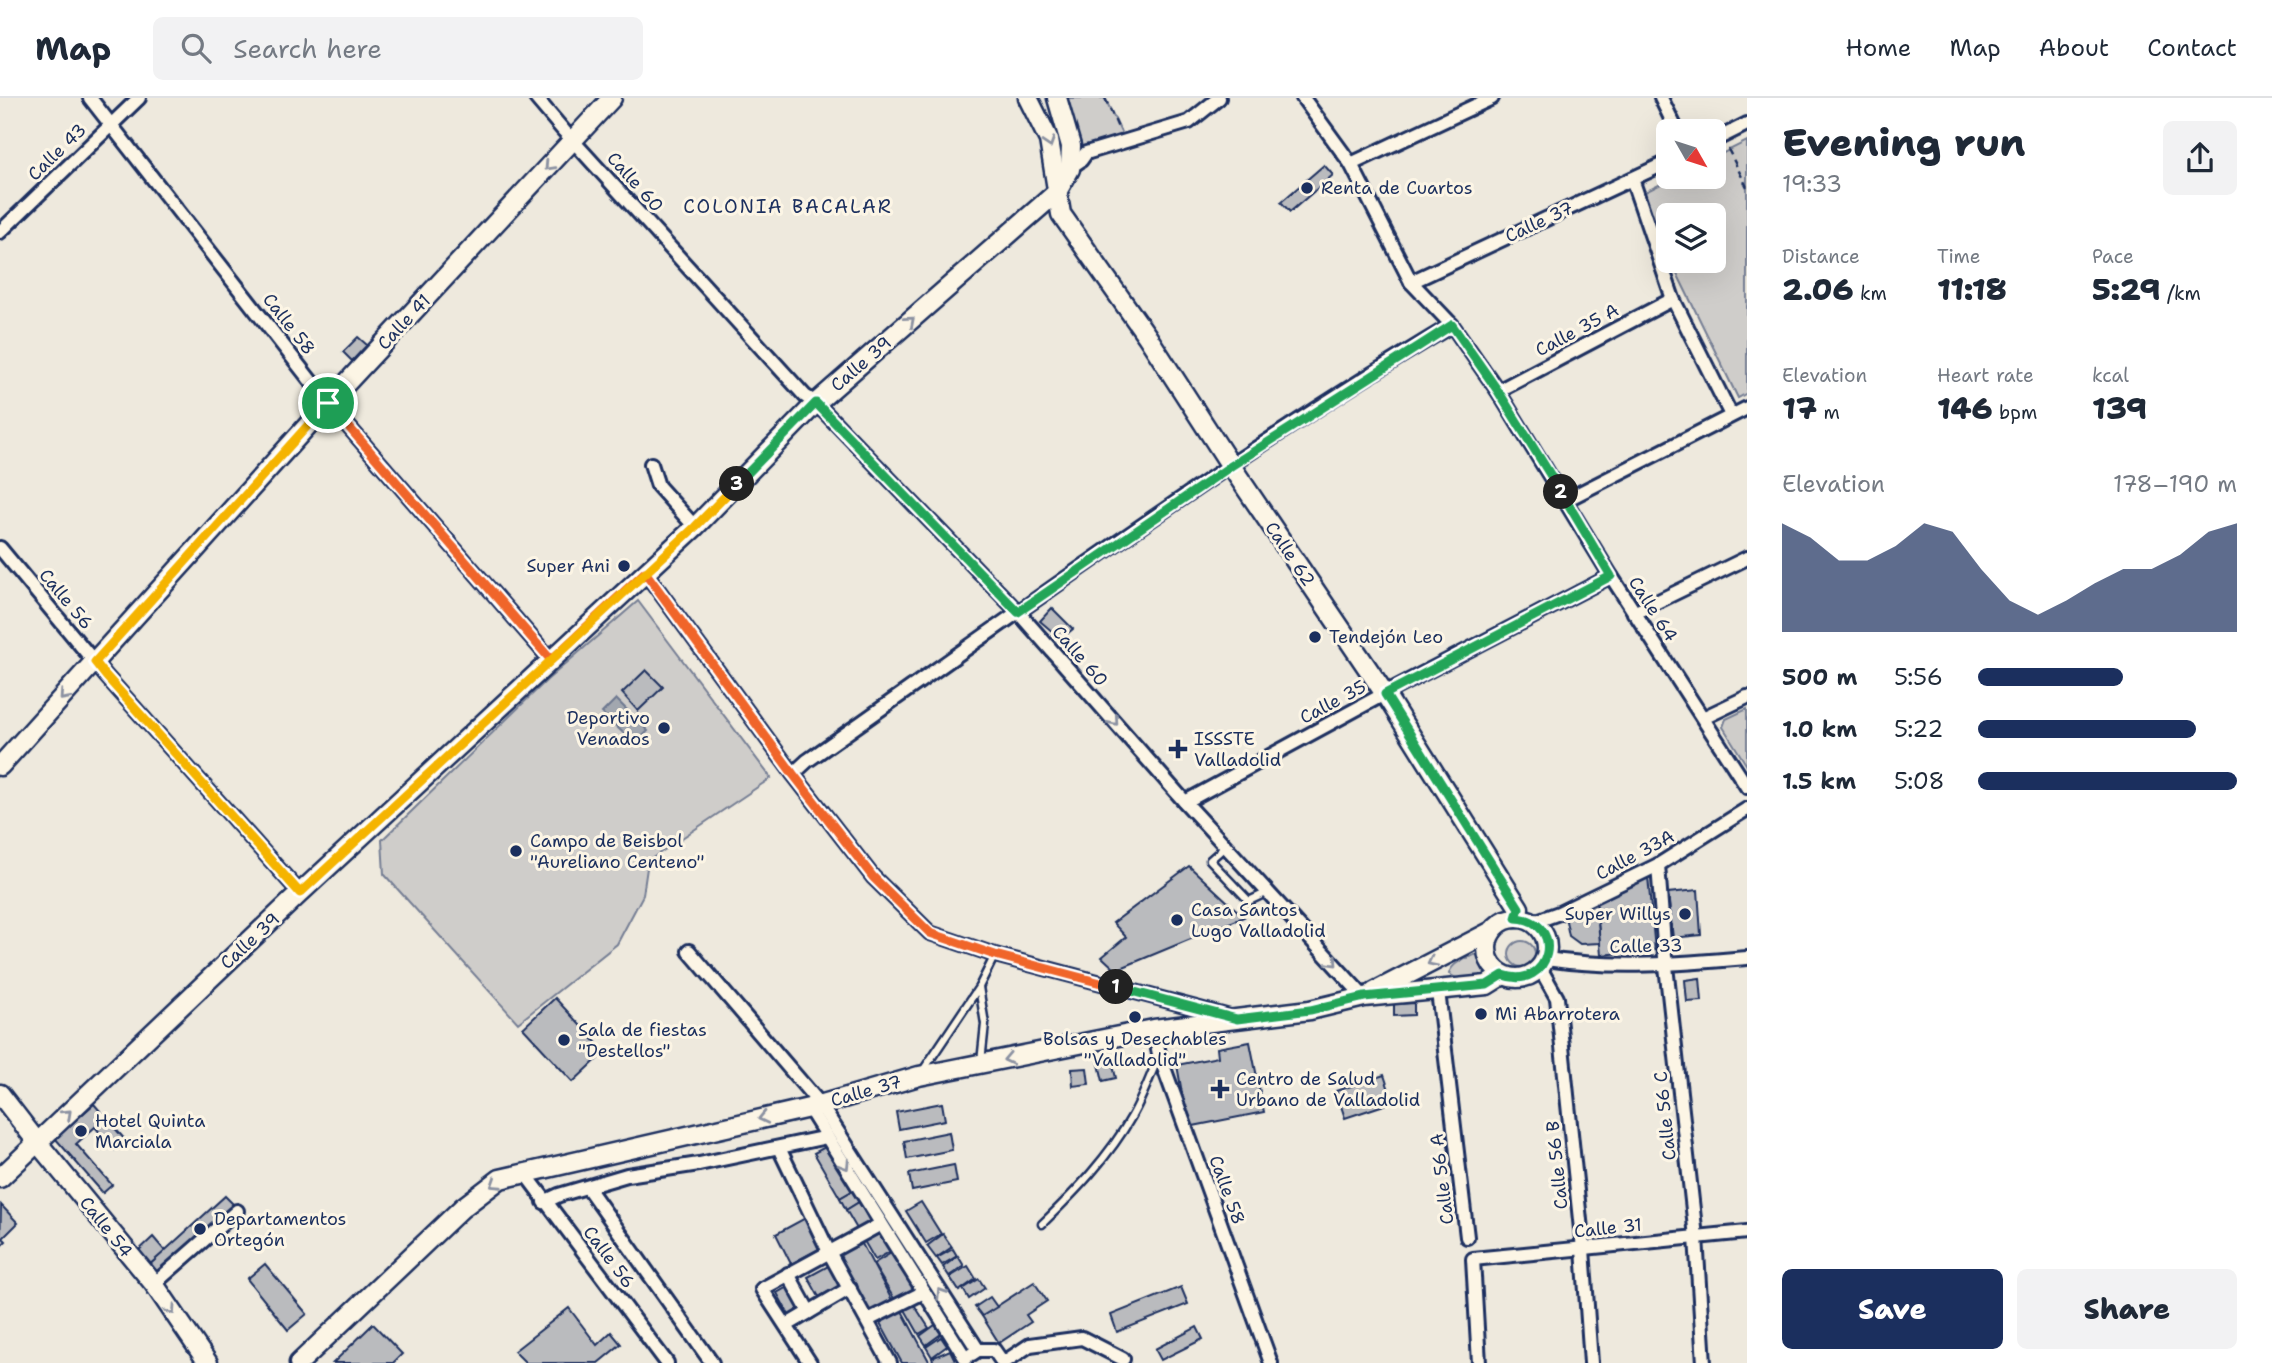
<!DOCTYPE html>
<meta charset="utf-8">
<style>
:root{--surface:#fff;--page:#f2f2f3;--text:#1f2937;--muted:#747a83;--line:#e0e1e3;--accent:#1b2f5e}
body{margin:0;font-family:"Shantell Sans",sans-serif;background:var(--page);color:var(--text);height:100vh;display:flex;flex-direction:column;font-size:26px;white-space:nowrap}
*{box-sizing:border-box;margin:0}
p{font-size:23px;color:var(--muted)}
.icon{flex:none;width:38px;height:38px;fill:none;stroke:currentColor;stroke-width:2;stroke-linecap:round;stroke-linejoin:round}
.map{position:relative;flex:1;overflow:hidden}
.panel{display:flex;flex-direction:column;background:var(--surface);width:525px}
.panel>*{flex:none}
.needle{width:46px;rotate:129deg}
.buttons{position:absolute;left:1656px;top:21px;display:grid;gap:14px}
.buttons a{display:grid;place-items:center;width:70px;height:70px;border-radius:10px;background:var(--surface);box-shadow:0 7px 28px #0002;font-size:35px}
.pin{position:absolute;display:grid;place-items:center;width:60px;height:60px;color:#fff;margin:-30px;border:4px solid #fff;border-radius:50%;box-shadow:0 2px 7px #0007}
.km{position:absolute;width:35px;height:35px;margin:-18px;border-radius:50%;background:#222;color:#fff;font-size:19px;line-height:35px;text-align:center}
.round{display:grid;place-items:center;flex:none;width:74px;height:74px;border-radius:10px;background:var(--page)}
.summary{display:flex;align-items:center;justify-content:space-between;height:119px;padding:0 35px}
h1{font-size:38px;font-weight:800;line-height:52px}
.metrics{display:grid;grid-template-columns:repeat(3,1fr);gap:10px;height:119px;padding:7px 35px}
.metrics div{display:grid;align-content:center}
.metrics b{font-size:30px;font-weight:800}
.metrics small{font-size:19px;font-weight:400}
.metrics p{font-size:19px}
.chart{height:196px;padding:14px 35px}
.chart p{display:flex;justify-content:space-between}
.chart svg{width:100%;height:126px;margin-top:7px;fill:var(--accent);opacity:.7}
.cta{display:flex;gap:14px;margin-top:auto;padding:14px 35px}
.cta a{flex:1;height:80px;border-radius:10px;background:var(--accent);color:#fff;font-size:28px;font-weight:800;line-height:80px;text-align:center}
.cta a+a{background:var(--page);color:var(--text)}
ul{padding:0 35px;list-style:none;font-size:23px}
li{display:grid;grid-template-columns:112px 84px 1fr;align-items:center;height:52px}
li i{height:18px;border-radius:9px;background:var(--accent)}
header{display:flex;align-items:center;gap:42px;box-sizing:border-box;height:98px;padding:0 35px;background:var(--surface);border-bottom:2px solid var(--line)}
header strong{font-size:33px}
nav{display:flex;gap:38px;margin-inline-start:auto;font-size:24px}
.search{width:490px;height:63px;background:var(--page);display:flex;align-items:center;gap:18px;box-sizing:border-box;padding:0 24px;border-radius:10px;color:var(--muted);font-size:26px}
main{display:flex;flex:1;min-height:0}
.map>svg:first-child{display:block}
.green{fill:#cfcdca;stroke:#757e94;stroke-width:2}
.water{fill:#a2a7af;stroke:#6c778f;stroke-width:2}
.building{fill:#babbbe;stroke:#1b2f5e;stroke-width:2}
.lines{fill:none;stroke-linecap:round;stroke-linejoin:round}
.lane-casing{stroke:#1b2f5e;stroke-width:11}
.street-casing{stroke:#1b2f5e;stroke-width:18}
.secondary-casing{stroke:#1b2f5e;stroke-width:23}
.path{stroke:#1b2f5e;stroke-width:2.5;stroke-dasharray:7 5;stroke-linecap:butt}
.lane{stroke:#fcf5e5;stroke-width:6}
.street{stroke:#fcf5e5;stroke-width:12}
.secondary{stroke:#fcf5e5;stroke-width:18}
.oneway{stroke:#8c92a2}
.split-1-casing{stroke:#fff;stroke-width:14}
.split-2-casing{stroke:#fff;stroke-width:14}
.split-3-casing{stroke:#fff;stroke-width:14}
.split-4-casing{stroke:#fff;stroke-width:14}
.split-1{stroke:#f0652b;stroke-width:9}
.split-2{stroke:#22a559;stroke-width:9}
.split-3{stroke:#22a559;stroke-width:9}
.split-4{stroke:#f5b400;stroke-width:9}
.poi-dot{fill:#1b2f5e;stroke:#fcf5e5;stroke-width:2.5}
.labels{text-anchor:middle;stroke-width:6;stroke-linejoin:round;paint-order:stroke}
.street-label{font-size:18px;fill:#1b2f5e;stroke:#fcf5e5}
.poi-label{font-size:18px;fill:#1b2f5e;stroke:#fcf5e5;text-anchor:start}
.neighbourhood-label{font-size:19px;letter-spacing:2px;fill:#1b2f5e;stroke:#fcf5e5}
</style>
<header>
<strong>Map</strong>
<div class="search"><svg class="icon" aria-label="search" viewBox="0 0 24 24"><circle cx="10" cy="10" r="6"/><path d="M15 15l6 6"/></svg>Search here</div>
<nav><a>Home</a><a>Map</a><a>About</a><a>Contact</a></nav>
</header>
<main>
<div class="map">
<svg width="1747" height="1265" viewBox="0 0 1747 1265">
<rect width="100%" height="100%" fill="#eee9dd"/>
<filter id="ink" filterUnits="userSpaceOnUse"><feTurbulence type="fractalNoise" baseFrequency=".0143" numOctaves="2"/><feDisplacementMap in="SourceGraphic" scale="14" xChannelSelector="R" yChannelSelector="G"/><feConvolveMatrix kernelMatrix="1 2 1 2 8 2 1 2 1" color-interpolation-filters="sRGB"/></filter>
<g filter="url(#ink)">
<g class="green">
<path d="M1058 0H1105L1125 43 1086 55 1071 49Z"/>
<path d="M1747 43V295L1738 300 1671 163H1713V117H1668V156L1639 97 1675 79H1713V60Z"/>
<path d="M638 503 771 680 648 763 643 797 617 846 518 925 384 776 382 742 547 582Z"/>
<path d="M1747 611V668L1723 629 1726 621Z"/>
<circle cx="1522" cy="856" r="13"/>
<path d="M1486 853 1491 877 1458 881 1449 876C1452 862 1473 858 1486 853Z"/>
</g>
<path class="water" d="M616 601 648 633 635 646 602 615Z"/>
<g class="building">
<path d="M1324 67 1333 77 1290 114 1281 104Z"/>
<path d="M358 239 367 247 352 263 343 254Z"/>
<path d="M1052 510 1073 531 1061 541 1040 523Z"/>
<path d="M646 572 663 589 638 613 622 595Z"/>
<path d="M1189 768 1244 819 1116 872 1102 859 1126 839 1113 825Z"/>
<path d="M1648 779 1655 852 1601 857 1596 803Z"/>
<path d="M1698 792 1701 837 1673 840 1668 795Z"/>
<path d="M1596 803 1600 845 1580 846 1569 838 1565 818Z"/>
<path d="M1700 880 1702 903 1687 904 1685 882Z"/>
<path d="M555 900 605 954 573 984 523 930Z"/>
<path d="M1414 905V917L1394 918V906Z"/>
<path d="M1250 944 1264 1014 1188 1029 1177 967 1218 959 1217 950Z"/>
<path d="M1111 959 1116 980 1103 983 1098 962Z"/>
<path d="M1087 970 1089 986 1073 988 1072 971Z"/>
<path d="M1384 977 1393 1004 1345 1020 1336 993Z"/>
<path d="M942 1005 945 1022 899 1031 896 1014Z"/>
<path d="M94 1006 126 1043 115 1052 95 1029 76 1046 112 1087 103 1095 55 1040Z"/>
<path d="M949 1034 952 1052 907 1061 904 1043Z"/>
<path d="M827 1048 852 1093 840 1100 814 1055Z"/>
<path d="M954 1067 957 1084 912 1093 909 1076Z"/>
<path d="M852 1093 859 1104 846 1112 840 1100Z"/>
<path d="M225 1098 235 1108 158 1179 148 1168Z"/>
<path d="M859 1104 870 1124 857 1131 846 1112Z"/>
<path d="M921 1104 941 1136 926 1145 906 1113Z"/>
<path d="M1 1107 18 1125 3 1140 6 1143 0 1149Z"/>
<path d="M809 1118 825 1148 791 1166 776 1136Z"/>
<path d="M880 1134 891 1153 875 1162 864 1143Z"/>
<path d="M943 1136 952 1149 936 1160 927 1148Z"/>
<path d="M153 1139 165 1153 148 1168 136 1155Z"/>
<path d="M861 1144 893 1204 871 1217 838 1157Z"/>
<path d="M953 1151 957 1158 942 1167 937 1160Z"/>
<path d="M893 1154 916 1192 896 1204 873 1166Z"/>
<path d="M958 1158 964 1168 949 1178 943 1169Z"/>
<path d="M265 1166 307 1216 288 1232 247 1181Z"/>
<path d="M830 1167 841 1187 819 1199 808 1179Z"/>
<path d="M968 1168 976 1181 959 1193 950 1179Z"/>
<path d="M979 1181 985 1190 969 1201 963 1191Z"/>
<path d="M1034 1184 1047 1203 1026 1217 1031 1224 999 1245 982 1218Z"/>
<path d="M791 1187 805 1211 790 1219 777 1195Z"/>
<path d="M1181 1189 1188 1206 1117 1234 1111 1217Z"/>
<path d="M990 1199 997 1209 982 1218 975 1209Z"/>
<path d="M913 1205 929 1230 919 1236 904 1210Z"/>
<path d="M569 1210 597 1247 611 1234 621 1246 598 1265H526L514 1253Z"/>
<path d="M901 1211 930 1265H902L879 1223Z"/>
<path d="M373 1226 402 1256 393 1265H333Z"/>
<path d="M935 1227 941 1236 926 1247 920 1238Z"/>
<path d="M1197 1229 1203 1241 1161 1262 1155 1251Z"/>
<path d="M941 1239 947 1248 932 1259 926 1249Z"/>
<path d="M950 1252 955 1262 950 1265H934L932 1260Z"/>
</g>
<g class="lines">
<defs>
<g id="lane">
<path d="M1226 748 1210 762 1249 803 1268 794"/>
<path d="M979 889 995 857"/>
<path d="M922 974 979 889 985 926 981 964"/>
<path d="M1042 1126C1075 1094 1109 1059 1132 1018 1143 999 1150 978 1159 958"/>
</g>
<g id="street">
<path d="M90 0 328 305 551 562"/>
<path d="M536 0 564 33 805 298 816 305 1018 514 1185 704 1364 899"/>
<path d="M1303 0 1351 66 1411 184 1452 227 1498 293 1611 478 1747 689"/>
<path d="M1661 0 1677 33"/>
<path d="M1713 43 1747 26"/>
<path d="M1351 66 1492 0"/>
<path d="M1065 73 1081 62 1086 55 1189 24 1219 0"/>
<path d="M1632 81 1673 201 1731 317"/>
<path d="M0 134 139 0"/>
<path d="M1411 184 1668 64"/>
<path d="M1498 293 1673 201"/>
<path d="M651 366 658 388 695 429"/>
<path d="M1566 402 1747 310"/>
<path d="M0 450 106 578 300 795"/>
<path d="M645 474 793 676 873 779 930 835 995 857 1230 919"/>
<path d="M1634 515 1747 460"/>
<path d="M1703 620 1747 599"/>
<path d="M793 676 807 663C1019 514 1229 360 1452 227"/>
<path d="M1185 704 1397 589 1611 478"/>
<path d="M1658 767 1665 859 1696 1139 1704 1265"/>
<path d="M1534 824 1559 815 1658 767 1747 711"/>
<path d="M689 853 820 1006 978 1252"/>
<path d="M1546 861C1613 871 1680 866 1747 860"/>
<path d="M1540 870 1557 900 1583 1151 1591 1265"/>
<path d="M1438 893 1467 1139"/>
<path d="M1154 931 1159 956 1271 1265"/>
<path d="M809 1010 966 1261"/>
<path d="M779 1050 829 1154 890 1265"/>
<path d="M524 1074 667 1265"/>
<path d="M588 1090 712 1265"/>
<path d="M544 1104 559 1097 627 1077 699 1066 827 1039"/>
<path d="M788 1176 809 1214"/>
<path d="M154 1186 237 1113"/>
<path d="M868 1222 924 1194"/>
<path d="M787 1227 850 1190"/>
<path d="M972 1256 978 1252H994L1003 1265"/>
<path d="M810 1265 762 1191 881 1126"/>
<path d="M1003 1265 1030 1247 1082 1240 1123 1261"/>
<path d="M1479 1265 1473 1161 1747 1134"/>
</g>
<g id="secondary">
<path d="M1028 0 1049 42 1061 116 1147 238 1231 368 1385 596 1519 810 1516 820"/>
<path d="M0 668 328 305 612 0"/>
<circle cx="1517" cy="850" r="30"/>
<path d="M1374 894 1492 833"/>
<path d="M0 996 37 1044 154 1186 208 1265"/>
<path d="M0 1080 300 795 695 429 816 305 1057 94 1070 71 1071 48 1057 0"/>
<path d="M299 1265 462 1110 500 1081 809 1010 919 978 1154 931 1310 912 1364 899 1487 887 1503 877"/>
</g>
</defs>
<use href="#lane" class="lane-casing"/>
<use href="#street" class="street-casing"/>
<use href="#secondary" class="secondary-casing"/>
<g class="path">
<path d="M1105 0 1119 32"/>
<path d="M1728 51 1747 89"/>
</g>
<use href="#lane" class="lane"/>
<use href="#street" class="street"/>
<use href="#secondary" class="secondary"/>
</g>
<defs><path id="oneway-chevron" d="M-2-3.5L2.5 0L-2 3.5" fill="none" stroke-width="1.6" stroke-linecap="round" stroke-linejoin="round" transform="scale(1.75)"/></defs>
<g class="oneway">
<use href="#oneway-chevron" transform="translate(1049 45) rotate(72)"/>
<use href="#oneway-chevron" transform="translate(549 68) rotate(133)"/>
<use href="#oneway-chevron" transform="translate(910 223) rotate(-41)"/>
<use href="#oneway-chevron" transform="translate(64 598) rotate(132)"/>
<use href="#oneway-chevron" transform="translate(1114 623) rotate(49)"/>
<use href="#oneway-chevron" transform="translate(1333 864) rotate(47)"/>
<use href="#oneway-chevron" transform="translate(1432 864) rotate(153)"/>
<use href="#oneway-chevron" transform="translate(1008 961) rotate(168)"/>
<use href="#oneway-chevron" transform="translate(67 1016) rotate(-43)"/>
<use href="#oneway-chevron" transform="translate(763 1020) rotate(167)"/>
<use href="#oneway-chevron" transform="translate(845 1067) rotate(58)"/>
<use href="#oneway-chevron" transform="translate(495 1086) rotate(147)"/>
<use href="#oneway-chevron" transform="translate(941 1195) rotate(-123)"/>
<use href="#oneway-chevron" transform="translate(171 1212) rotate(56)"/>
</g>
</g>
<g class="lines" filter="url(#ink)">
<defs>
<path id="split-1" d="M328 305 551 562 645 474 793 676 873 779 930 835 995 857 1116 889"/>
<path id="split-2" d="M1116 889 1237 921 1310 912 1364 899 1487 887 1503 877C1551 894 1567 823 1516 820L1519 810 1385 596 1611 478 1561 394"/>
<path id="split-3" d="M737 386 816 305 1018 514 1231 368 1452 227 1498 293 1561 394"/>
<path id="split-4" d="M328 305 95 564 106 578 300 795 695 429 737 386"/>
</defs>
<use href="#split-1" class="split-1-casing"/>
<use href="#split-2" class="split-2-casing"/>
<use href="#split-3" class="split-3-casing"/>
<use href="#split-4" class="split-4-casing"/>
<use href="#split-1" class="split-1"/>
<use href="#split-2" class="split-2"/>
<use href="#split-3" class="split-3"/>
<use href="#split-4" class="split-4"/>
</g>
<g class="poi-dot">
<circle cx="1307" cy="90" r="7"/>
<circle cx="624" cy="468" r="7"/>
<circle cx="1315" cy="539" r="7"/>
<circle cx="664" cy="630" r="7"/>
<path d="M1174.5 640.5h7v7h7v7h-7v7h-7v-7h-7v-7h7z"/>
<circle cx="516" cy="753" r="7"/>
<circle cx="1685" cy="816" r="7"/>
<circle cx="1177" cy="822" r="7"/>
<circle cx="1481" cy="916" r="7"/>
<circle cx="1135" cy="919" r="7"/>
<circle cx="564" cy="942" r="7"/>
<path d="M1216.5 980.5h7v7h7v7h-7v7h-7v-7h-7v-7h7z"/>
<circle cx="81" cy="1033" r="7"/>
<circle cx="200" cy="1131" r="7"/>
</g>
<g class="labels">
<g class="street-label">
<text transform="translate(57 54) rotate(-44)" y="6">Calle 43</text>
<text transform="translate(635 84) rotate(48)" y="6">Calle 60</text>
<text transform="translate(1539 124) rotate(-25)" y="6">Calle 37</text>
<text transform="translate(404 224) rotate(-47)" y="6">Calle 41</text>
<text transform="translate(289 226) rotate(52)" y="6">Calle 58</text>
<text transform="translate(1577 232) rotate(-28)" y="6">Calle 35 A</text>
<text transform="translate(861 266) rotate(-41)" y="6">Calle 39</text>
<text transform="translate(1290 456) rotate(56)" y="6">Calle 62</text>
<text transform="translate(66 501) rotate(50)" y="6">Calle 56</text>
<text transform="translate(1653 511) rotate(57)" y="6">Calle 64</text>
<text transform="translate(1080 558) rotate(49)" y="6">Calle 60</text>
<text transform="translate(1333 604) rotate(-28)" y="6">Calle 35</text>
<text transform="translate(1635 757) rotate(-28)" y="6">Calle 33A</text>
<text transform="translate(250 843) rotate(-43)" y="6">Calle 39</text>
<text transform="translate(1646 848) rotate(-1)" y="6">Calle 33</text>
<text transform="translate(866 993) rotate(-16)" y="6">Calle 37</text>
<text transform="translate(1665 1018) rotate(-96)" y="6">Calle 56 C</text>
<text transform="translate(1557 1067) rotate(-96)" y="6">Calle 56 B</text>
<text transform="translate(1442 1081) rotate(-97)" y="6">Calle 56 A</text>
<text transform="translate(1227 1092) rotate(70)" y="6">Calle 58</text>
<text transform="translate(106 1129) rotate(51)" y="6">Calle 54</text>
<text transform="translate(1608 1130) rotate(-6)" y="6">Calle 31</text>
<text transform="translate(609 1159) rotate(53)" y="6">Calle 56</text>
</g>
<g class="poi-label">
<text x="1321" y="96">Renta de Cuartos</text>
<text x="610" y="474" text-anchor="end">Super Ani</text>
<text x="1329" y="545">Tendejón Leo</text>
<text x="650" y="626" text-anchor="end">Deportivo<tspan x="650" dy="21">Venados</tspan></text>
<text x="1194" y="647">ISSSTE<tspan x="1194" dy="21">Valladolid</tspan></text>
<text x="530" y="749">Campo de Beisbol<tspan x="530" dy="21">"Aureliano Centeno"</tspan></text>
<text x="1191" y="818">Casa Santos<tspan x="1191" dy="21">Lugo Valladolid</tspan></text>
<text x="1671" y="822" text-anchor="end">Super Willys</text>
<text x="1495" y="922">Mi Abarrotera</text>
<text x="578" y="938">Sala de fiestas<tspan x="578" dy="21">"Destellos"</tspan></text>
<text x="1135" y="947" text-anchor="middle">Bolsas y Desechables<tspan x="1135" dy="21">"Valladolid"</tspan></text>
<text x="1236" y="987">Centro de Salud<tspan x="1236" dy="21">Urbano de Valladolid</tspan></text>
<text x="95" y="1029">Hotel Quinta<tspan x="95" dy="21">Marciala</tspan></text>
<text x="214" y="1127">Departamentos<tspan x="214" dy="21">Ortegón</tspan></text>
</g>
<g class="neighbourhood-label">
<text x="788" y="115">COLONIA BACALAR</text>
</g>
</g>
</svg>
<div class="buttons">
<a><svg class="needle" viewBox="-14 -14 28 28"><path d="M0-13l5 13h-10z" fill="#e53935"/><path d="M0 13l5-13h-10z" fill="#747a83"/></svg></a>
<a><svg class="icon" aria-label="layers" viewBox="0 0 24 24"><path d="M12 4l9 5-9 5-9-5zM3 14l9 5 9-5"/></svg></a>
</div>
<div class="pin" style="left:328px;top:305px;background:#1e9e55"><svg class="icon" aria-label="arrive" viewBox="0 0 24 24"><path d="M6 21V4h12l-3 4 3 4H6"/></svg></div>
<b class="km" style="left:1116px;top:889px">1</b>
<b class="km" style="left:1561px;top:394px">2</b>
<b class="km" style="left:737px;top:386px">3</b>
</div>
<section class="panel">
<div class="summary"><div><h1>Evening run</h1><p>19:33</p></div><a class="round"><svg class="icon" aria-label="share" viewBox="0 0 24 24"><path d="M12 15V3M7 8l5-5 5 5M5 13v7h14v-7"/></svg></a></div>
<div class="metrics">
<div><p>Distance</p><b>2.06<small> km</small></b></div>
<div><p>Time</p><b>11:18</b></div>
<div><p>Pace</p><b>5:29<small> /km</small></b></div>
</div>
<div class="metrics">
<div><p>Elevation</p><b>17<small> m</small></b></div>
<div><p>Heart rate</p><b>146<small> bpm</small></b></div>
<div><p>kcal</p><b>139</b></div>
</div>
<div class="chart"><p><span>Elevation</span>178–190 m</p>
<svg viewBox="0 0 160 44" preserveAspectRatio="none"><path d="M0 44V6L10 11L20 19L30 19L40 14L50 6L60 9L70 22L80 33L90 38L100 33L110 27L120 22L130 22L140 17L150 9L160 6V44z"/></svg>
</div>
<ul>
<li><b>500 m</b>5:56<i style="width:56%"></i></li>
<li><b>1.0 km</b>5:22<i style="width:84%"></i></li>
<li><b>1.5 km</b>5:08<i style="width:100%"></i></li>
</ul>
<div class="cta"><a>Save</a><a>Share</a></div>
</section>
</main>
